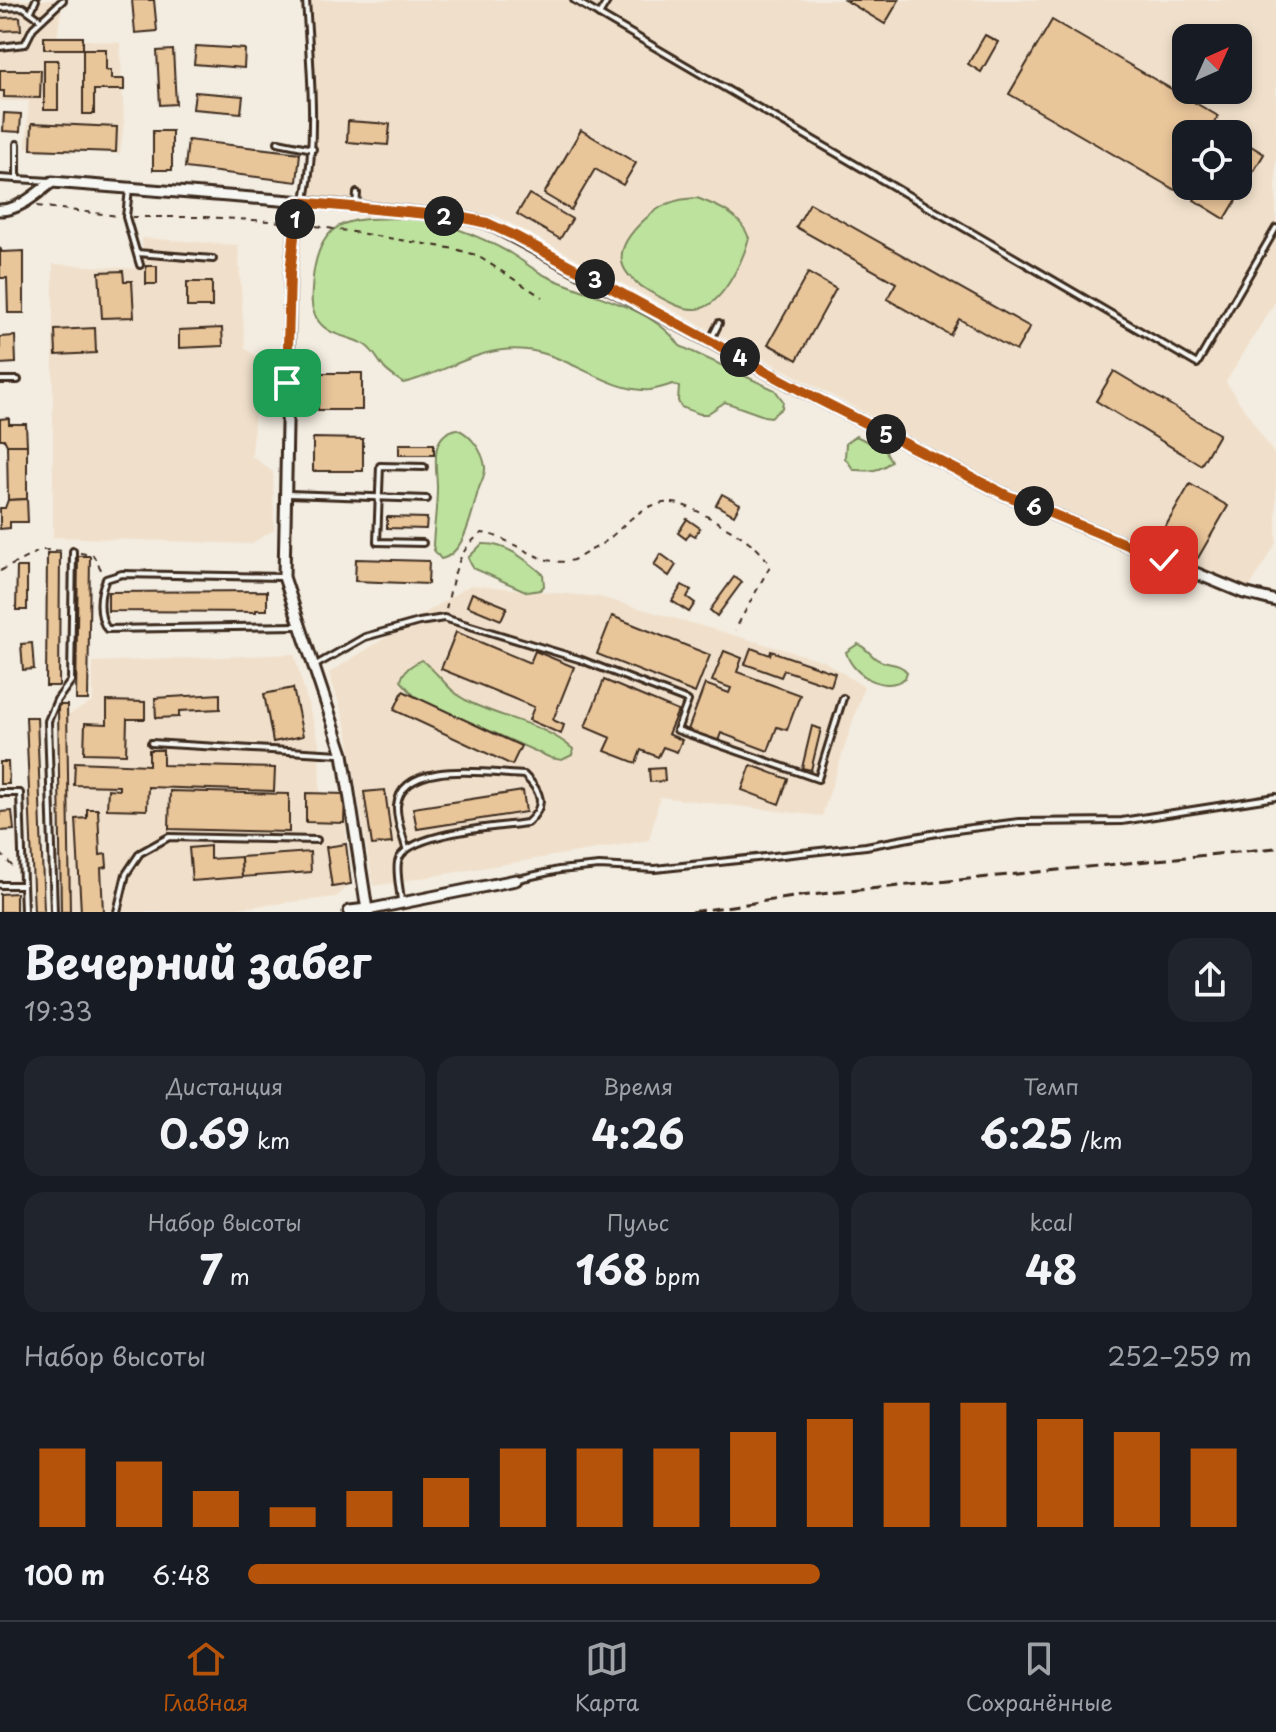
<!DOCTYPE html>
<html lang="ru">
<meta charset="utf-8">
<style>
:root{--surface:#171b24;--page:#20242c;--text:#f1f3f6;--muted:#9ea1a6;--line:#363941;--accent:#b45309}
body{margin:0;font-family:"Playpen Sans",sans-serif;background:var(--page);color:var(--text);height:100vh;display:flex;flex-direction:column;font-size:30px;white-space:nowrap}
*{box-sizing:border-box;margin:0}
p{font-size:26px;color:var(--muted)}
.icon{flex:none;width:44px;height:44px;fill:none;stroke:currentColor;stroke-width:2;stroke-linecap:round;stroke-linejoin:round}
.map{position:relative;height:912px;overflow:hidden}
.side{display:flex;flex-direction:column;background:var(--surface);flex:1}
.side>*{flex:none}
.needle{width:52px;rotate:45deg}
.tools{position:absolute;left:1172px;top:24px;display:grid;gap:16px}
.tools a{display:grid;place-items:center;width:80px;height:80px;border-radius:16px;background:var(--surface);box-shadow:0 4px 12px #0003;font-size:40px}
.pin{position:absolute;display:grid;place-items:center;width:68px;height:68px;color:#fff;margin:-34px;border-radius:16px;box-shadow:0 4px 12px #0006}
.km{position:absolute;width:40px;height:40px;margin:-20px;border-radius:50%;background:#222;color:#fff;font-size:22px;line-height:40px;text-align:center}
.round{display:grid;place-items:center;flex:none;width:84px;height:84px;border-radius:24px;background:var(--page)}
.headline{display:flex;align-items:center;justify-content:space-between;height:136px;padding:0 24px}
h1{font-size:44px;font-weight:700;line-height:60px}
.stats{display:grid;grid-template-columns:repeat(3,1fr);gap:12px;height:136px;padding:8px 24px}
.stats div{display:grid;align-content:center;border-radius:20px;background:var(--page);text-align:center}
.stats b{font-size:40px;font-weight:700}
.stats small{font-size:22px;font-weight:400}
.stats p{font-size:22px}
.chart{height:224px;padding:16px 24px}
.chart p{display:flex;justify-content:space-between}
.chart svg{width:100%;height:144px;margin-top:8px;stroke:var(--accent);stroke-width:6}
ul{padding:0 24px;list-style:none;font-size:26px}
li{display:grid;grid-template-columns:128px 96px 1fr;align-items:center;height:60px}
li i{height:20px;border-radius:10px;background:var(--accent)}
.menu{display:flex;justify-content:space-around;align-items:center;height:112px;border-top:2px solid var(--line);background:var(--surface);font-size:22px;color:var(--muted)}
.menu a{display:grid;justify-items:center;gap:4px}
.menu .on{color:var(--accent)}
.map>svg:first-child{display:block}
.built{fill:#f0e0cb;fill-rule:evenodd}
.green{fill:#bde29d;stroke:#7c865e;stroke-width:2}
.building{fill:#e9c59a;stroke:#3b2a1e;stroke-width:2}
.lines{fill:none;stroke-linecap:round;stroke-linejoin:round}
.service-casing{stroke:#3b2a1e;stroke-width:10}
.minor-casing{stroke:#3b2a1e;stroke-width:15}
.tertiary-casing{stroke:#3b2a1e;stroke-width:17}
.path{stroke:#3b2a1e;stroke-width:2;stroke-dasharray:6 6;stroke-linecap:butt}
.service{stroke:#f6f6f2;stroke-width:4}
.minor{stroke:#f6f6f2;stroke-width:9}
.tertiary{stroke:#f6f6f2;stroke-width:11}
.rail{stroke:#3b2a1e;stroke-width:3;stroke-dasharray:12 6;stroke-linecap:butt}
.route-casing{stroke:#fff;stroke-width:16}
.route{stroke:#b45309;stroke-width:10}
</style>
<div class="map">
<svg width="1276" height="912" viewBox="0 0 1276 912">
<rect width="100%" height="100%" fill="#f3ece0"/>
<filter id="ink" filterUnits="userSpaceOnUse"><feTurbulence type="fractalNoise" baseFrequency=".0125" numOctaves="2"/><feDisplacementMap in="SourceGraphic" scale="16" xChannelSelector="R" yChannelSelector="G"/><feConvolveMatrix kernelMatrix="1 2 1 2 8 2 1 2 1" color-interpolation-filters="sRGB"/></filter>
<g filter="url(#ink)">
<g class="built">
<path d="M0 0H63L57 37 120 43 124 121 120 154 26 147 29 101H0Z"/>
<path d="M306 0H1276V300L1226 382 1276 457V543L1249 588 1093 535 495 215 306 200 310 84 302 6ZM1186 38H1238V90H1186ZM1186 134H1238V186H1186Z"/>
<path d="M142 238 238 245 245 348 258 358 252 456 273 472 274 530 250 544 53 537V264L144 269Z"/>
<path d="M470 585 600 597 824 661 864 687 822 816 660 797 649 840 373 886 347 729 329 673Z"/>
<path d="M294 654 319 742 320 792 346 794V844L351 884 336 897 202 912H70L67 715 93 702V662Z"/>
</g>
<g class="green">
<path d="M697 198C720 207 740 214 749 238 743 260 722 307 697 309 682 310 669 302 656 295 617 275 609 253 643 221 660 205 673 199 697 198Z"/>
<path d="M412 218C445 222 481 237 510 253 522 260 533 270 546 276 588 296 653 306 680 346L775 390 783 401 782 408 771 417 764 416 725 402 707 414H700L681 407 678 401 679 387 673 384C666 386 657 389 650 390 611 393 567 354 527 350 480 344 445 374 403 383 397 378 389 374 384 368 378 360 373 350 365 345 349 335 328 337 317 319 309 306 312 292 313 277 321 210 359 220 412 218Z"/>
<path d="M457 429C471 435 483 451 485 467 486 475 480 483 478 491 472 512 465 554 441 559L434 550 433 545C434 526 437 507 437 488 437 467 428 435 457 429Z"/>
<path d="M856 436 885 450 891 461C880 472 869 471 854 470L845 458 846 443Z"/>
<path d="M482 544C506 543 525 559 543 574L544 586 540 590 528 592 473 568 468 558Z"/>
<path d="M858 644C866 648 869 653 875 658 885 666 898 661 907 672L905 678C885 694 852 675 846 652Z"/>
<path d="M421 660C439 672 448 692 469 702 503 719 543 723 573 749L572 755 562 760 551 758 417 699 401 681C403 670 412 665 421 660Z"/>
</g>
<g class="building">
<path d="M132 0H154L157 31 135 33Z"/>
<path d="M845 0H899L885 24Z"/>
<path d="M20 17 21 30 0 31V18Z"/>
<path d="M1052 20 1218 116 1208 134H1186V171L1175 190 1009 94Z"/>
<path d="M985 35 998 42 981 72 968 64Z"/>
<rect x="44" y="37" width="39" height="12"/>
<path d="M196 46 245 49 244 68 194 64Z"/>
<path d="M83 49H106V70H111V79H124V90H94V114H83Z"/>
<path d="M173 50 176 104 160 105 157 51Z"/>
<rect x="44" y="60" width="14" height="50"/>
<path d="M0 70H41L40 98 4 97V91H0Z"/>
<path d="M195 92 243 96 241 113 193 109Z"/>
<path d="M4 113 21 114 20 132 3 131Z"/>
<path d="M348 121 390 124 388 145 347 142Z"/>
<path d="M32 123 117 127 116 152 31 149Z"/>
<path d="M581 130 636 163 623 185 595 169 571 210 544 194Z"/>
<rect x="153" y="131" width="19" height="39"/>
<path d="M1238 138 1264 154 1225 219 1194 200 1203 186H1238Z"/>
<path d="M188 140 300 153 297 182 185 168Z"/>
<path d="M529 194 572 219 560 239 517 214Z"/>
<path d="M810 203 1030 327 1016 351 959 319 950 335 887 299 896 283 796 227Z"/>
<path d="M0 248 2 252 24 251V313H8L7 278H0Z"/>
<rect x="146" y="266" width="11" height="18"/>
<path d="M123 271 124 281H132L134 317 102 318 99 272Z"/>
<path d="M808 273 836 289 797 360 768 344Z"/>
<rect x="187" y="282" width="25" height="25"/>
<path d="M95 328 96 353 56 355 55 330Z"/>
<path d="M222 328 223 346 179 348V330Z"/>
<path d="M15 336 16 363 0 364V337Z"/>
<path d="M1114 371 1219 434 1201 465 1096 401Z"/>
<rect x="318" y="373" width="44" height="37"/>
<path d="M9 418V424H26L27 445H7L4 439H0V419Z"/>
<path d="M313 438 363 439V471H313Z"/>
<rect x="399" y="444" width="35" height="11"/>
<path d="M7 445H27V499L8 500Z"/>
<path d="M1190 484 1228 506 1198 558 1160 536Z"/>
<path d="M722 494 740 504 734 515 716 505Z"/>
<path d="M27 499 28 522H10V528L0 529V508H5L8 500Z"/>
<path d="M387 517 427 518 426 529 387 528Z"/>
<path d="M687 519 700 528 695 536 690 533 686 539 678 533Z"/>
<path d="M47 553H60L59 686H46Z"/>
<path d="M661 554 676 565 669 576 654 565Z"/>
<path d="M78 556H90L88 700H76Z"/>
<path d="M356 559 429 561 428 584 355 581Z"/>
<path d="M17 567H27V610H16Z"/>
<path d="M734 577 742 582 717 616 710 610Z"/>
<path d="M682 585 691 590 687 597 695 603 689 612 672 601Z"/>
<path d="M267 591V610H256V612L108 611V592Z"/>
<path d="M472 593 507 607 501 620 467 606Z"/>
<path d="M612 616 710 655 695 693 597 654Z"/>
<path d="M456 632 530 663 535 651 574 667 553 720 564 725 561 734 529 720 534 707 441 669Z"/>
<path d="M32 643 34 669 23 670 21 644Z"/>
<path d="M751 648 770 655 771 651 835 673 831 686 784 670 781 677 745 664Z"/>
<path d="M724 651 742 658 737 672 800 695 787 730 777 727 768 751 721 733 718 741 688 730 705 684 729 693 731 688 712 681Z"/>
<path d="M604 680 678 711 668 734 682 740 677 752 663 747 658 757 641 750 636 763 605 751 611 738 585 727Z"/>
<path d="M293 688 303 736 273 742 264 694Z"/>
<path d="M403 691 521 746 512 765 394 710Z"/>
<path d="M220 694V709L179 711V717L156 718 155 698Z"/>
<path d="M107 701 145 702V719H127L126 754 84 753 85 723 107 724Z"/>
<path d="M58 705H67L70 912H61Z"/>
<path d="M26 717H37L44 912H34Z"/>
<path d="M812 726 821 729 811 770 802 768Z"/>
<path d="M149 750H163V765L275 768 274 791 148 787 147 810 107 809 108 789 119 790V786L74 785 75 762 149 765Z"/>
<path d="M0 762H8L9 784H0Z"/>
<path d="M751 765 788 779 779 804 742 790Z"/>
<path d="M664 768 665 781 650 782 649 769Z"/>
<path d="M385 790 392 843 372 845 364 792Z"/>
<path d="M170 791 289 794V832L169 829Z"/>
<path d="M523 791 526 812 417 829 413 808Z"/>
<path d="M306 793 345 794 344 823 306 822Z"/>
<path d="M87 809H98L100 855 106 854 107 867 101 868 103 912H81L76 819 87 818Z"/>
<path d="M12 811 14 830 0 831V812Z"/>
<path d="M346 844 351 884 332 887 326 847Z"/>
<path d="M210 846V859L241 857 242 877 192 881 189 848Z"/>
<path d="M310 852 311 872 242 877 241 857Z"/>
<path d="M16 893V912H0V894Z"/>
</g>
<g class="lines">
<defs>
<g id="service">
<path d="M574 0 1197 364 1276 228"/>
<path d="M0 8 23 7 41 20"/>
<path d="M31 11 36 0"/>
<path d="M599 15 608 0"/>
<path d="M0 47 25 44 33 28 63 0"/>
<path d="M278 142 313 149"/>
<path d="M0 178 50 181"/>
<path d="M17 179V144"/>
<path d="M129 189 126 217 140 265"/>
<path d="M305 200C318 134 310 67 306 0"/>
<path d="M356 207 357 193"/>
<path d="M137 253 213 259"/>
<path d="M710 341 719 323"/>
<path d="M0 380H18"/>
<path d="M288 494 427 499"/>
<path d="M423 543 377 542 380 466 424 467"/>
<path d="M281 577 122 574 106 579C99 594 98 615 107 629L297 626"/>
<path d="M316 665 365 637 419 622 444 618 579 659 688 701 677 730 818 779 843 698"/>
<path d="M151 743 340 754"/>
<path d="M0 793H20L24 912"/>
<path d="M518 879 559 870 599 866 655 869 866 846 948 831 1019 822 1122 821 1276 797"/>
<path d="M0 885H23"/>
<path d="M401 901C400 889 396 873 398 862 404 832 500 827 527 823 547 806 542 792 524 775 492 774 401 758 397 806 396 819 403 836 406 848"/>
<path d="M54 912 48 721 57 700 71 681 73 551"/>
<path d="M117 912 126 874 140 853 169 837 317 840"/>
</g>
<g id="minor">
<path d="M298 202 290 273 284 577 343 754 367 910 516 880"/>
<path d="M0 210C20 210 37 193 52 182L304 202 460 217 487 223 808 394 1006 495 1244 593 1276 601"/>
</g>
<path id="tertiary" d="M350 912 367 910"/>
</defs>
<use href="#service" class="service-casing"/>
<use href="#minor" class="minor-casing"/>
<use href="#tertiary" class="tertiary-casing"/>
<g class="path">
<path d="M37 206 118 216"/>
<path d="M132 217H204L286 222"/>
<path d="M304 224 455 249 476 255 542 297"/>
<path d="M80 553 93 555 103 573"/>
<path d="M0 571 41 550 66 551"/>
<path d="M446 609C453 581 456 550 482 533 511 536 538 567 569 561 576 560 584 554 591 550 606 543 613 535 625 524 661 491 681 501 719 523 737 533 761 547 770 566L735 630"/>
<path d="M0 853 13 867"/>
</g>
<use href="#service" class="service"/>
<use href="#minor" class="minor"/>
<use href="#tertiary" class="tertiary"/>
<path class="rail" d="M691 912 800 896 1276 848"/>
</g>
</g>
<g class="lines" filter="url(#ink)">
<defs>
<path id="route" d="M287 383 290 273 298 202 460 217 487 223 515 236 808 394 1006 495 1164 560"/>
</defs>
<use href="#route" class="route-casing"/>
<use href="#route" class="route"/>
</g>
</svg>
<div class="tools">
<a><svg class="needle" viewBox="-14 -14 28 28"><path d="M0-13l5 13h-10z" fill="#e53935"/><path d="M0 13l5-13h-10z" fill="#9ea1a6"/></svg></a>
<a><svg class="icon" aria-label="locate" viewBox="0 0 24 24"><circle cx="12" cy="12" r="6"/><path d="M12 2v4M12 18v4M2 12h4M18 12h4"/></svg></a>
</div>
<div class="pin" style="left:287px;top:383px;background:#1e9e55"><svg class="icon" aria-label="arrive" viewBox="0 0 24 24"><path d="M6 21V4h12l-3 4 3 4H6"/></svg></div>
<div class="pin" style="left:1164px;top:560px;background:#d93025"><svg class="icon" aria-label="check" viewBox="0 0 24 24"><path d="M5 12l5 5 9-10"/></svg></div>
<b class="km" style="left:295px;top:219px">1</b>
<b class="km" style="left:444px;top:216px">2</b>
<b class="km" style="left:595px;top:279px">3</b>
<b class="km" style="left:740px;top:357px">4</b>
<b class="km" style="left:886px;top:434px">5</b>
<b class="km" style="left:1034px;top:506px">6</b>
</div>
<section class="side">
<div class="headline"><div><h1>Вечерний забег</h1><p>19:33</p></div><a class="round"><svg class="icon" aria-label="share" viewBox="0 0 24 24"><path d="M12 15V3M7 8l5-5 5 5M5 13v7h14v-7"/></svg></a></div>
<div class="stats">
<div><p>Дистанция</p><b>0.69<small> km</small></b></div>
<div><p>Время</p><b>4:26</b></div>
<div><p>Темп</p><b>6:25<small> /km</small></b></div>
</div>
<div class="stats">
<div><p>Набор высоты</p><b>7<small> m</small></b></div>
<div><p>Пульс</p><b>168<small> bpm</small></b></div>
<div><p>kcal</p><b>48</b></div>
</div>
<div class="chart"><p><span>Набор высоты</span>252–259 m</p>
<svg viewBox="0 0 160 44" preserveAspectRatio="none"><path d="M5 44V20M15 44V24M25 44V33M35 44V38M45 44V33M55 44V29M65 44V20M75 44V20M85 44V20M95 44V15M105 44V11M115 44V6M125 44V6M135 44V11M145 44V15M155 44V20"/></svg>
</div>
<ul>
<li><b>100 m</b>6:48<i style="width:57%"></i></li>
</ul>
</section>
<nav class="menu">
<a class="on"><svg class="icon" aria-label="home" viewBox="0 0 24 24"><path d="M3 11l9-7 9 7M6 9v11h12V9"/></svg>Главная</a>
<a><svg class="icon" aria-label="map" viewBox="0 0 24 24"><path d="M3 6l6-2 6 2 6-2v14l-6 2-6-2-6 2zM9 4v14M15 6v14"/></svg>Карта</a>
<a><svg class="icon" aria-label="saved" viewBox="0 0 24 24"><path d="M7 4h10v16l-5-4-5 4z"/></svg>Сохранённые</a>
</nav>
